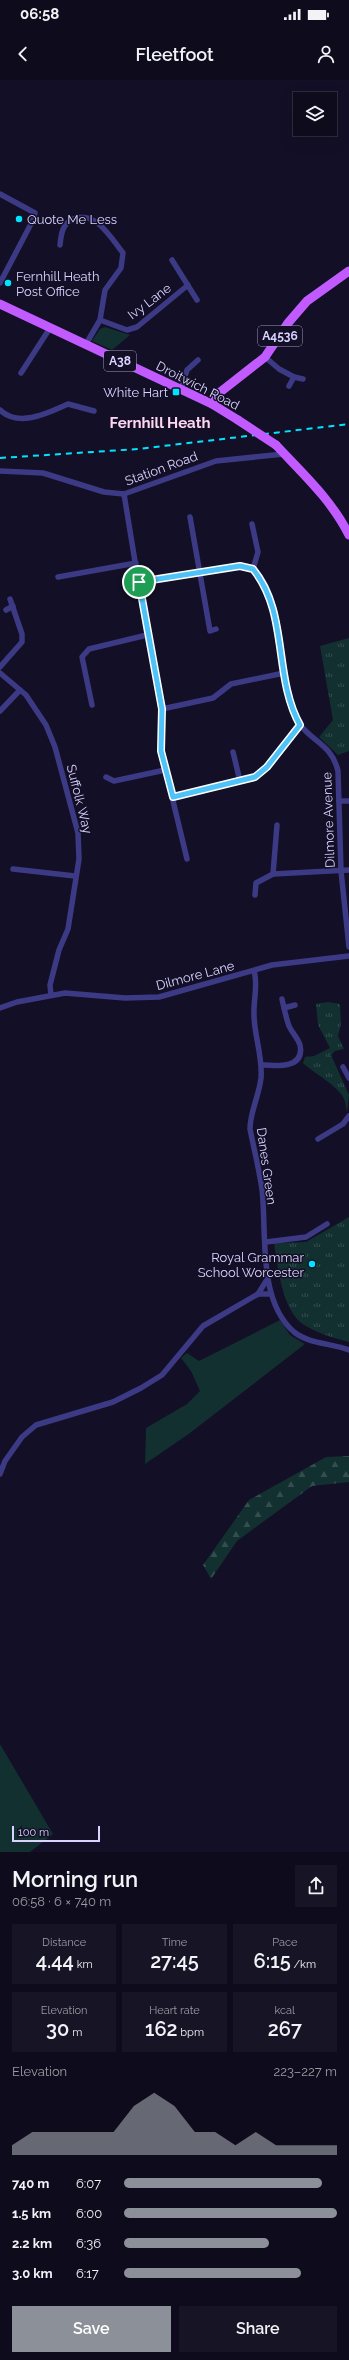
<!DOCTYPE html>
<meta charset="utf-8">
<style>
:root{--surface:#0e0b1c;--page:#171425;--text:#f1f3f6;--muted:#9b9ba3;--line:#2e2b3b;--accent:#8c9099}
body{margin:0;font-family:Raleway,sans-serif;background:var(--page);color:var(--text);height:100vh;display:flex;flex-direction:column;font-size:15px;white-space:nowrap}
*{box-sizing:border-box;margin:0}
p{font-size:13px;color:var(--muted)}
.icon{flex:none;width:22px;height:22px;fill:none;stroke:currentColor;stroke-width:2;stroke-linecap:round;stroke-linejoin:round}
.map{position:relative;height:1772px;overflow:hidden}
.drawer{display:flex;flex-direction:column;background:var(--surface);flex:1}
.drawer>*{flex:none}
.buttons{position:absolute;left:293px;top:12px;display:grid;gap:8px}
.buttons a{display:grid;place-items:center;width:44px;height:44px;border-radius:0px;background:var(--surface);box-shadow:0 4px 16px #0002,0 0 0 1px var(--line);font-size:20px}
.scale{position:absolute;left:12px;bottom:10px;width:88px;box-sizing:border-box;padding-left:4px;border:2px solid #d9d4ff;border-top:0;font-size:11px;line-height:14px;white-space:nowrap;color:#d9d4ff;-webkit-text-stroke:3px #130f26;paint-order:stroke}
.pin{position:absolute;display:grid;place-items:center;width:34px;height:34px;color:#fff;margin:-17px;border:2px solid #fff;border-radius:50%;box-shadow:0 1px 4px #0007}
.round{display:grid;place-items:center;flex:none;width:42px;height:42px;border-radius:0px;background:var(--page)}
.summary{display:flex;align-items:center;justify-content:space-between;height:68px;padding:0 12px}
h1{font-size:22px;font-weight:600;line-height:30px}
.metrics{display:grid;grid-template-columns:repeat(3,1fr);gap:6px;height:68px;padding:4px 12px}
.metrics div{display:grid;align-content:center;border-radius:0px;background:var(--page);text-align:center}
.metrics b{font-size:20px;font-weight:600}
.metrics small{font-size:11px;font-weight:400}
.metrics p{font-size:11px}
.chart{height:112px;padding:8px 12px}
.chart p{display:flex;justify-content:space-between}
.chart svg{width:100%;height:72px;margin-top:4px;fill:var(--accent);opacity:.7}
.button{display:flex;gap:8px;margin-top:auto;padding:8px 12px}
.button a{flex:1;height:46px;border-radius:0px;background:var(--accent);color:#fff;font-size:16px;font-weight:600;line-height:46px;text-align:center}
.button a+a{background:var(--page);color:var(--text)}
ul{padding:0 12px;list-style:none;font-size:13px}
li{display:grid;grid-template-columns:64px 48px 1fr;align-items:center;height:30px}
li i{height:10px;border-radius:5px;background:var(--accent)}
.status{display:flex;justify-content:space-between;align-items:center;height:28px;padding:0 20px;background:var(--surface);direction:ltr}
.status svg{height:11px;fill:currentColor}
header{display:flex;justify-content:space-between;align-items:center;height:52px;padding:0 12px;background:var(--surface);font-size:18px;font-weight:600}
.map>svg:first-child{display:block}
.green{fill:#12302f}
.forest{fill:url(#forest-firs)}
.park{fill:url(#park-tufts)}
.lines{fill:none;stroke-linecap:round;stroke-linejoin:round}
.street{stroke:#3d3a85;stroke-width:5.5}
.primary{stroke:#c25bff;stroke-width:9}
.rail{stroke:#00e5ff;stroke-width:2;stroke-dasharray:6 5;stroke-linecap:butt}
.primary-bridge{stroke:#c25bff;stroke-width:9}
.route-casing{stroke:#fff;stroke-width:8}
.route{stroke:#4fc3f7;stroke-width:5}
.poi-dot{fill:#00e5ff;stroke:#130f26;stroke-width:1.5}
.labels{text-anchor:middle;stroke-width:3;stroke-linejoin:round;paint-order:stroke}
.shield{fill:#130f26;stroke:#9e99be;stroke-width:1}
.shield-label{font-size:12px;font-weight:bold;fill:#d9d4ff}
.poi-label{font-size:13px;fill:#d9d4ff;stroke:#130f26;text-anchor:start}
.street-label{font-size:13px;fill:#d9d4ff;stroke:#130f26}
.quarter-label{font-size:15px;font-weight:bold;fill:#ffd6f0;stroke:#130f26}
</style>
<div class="status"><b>06:58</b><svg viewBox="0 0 49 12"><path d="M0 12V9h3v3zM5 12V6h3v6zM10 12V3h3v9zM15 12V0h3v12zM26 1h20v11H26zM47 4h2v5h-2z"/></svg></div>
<header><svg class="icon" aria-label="back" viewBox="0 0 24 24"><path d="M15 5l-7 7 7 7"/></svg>Fleetfoot<svg class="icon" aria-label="person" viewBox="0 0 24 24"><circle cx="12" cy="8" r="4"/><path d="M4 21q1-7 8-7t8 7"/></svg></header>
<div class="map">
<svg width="349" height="1772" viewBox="0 0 349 1772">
<defs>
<pattern id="forest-firs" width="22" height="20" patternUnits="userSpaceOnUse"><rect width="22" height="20" fill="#12302f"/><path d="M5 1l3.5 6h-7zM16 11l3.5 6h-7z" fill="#344d4e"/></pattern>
<pattern id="park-tufts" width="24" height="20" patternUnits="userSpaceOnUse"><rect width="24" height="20" fill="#12302f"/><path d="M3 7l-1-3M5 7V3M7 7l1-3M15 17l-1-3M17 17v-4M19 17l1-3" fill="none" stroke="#344d4e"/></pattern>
</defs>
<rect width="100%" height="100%" fill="#130f26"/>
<g class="green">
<path d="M105 247 130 255 112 270 92 261 100 249Z"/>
<path d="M280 1240 290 1255 305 1264 190 1353 145 1384 146 1348 187 1324 200 1311 191 1291 181 1278 187 1273 199 1281Z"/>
<path d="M0 1664 53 1754 30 1772H0Z"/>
</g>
<path class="forest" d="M349 1376V1402L312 1406 237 1461 211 1499 203 1485 249 1420 326 1377Z"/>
<g class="park">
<path d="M349 558V671L338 675 319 657 333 640 320 566Z"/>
<path d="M328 922 340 924 341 944 338 956 344 969 335 971 331 975 349 1015 347 1032C346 1028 346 1026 345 1022 343 1008 313 993 303 983L305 977 314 976 330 968 318 945 316 924Z"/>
<path d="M349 1137V1262C334 1258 319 1254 306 1246 282 1233 278 1188 274 1163L306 1162Z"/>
</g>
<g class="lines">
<g class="street">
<path d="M0 114 35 133 33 140 0 203"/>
<path d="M60 165C61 155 62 144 73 139 96 130 111 158 123 173L121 188 105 210 100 240 86 264"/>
<path d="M172 180 197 220"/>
<path d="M100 240 127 250 137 247 188 205"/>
<path d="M265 277 279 289 294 297"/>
<path d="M21 293 50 248"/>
<path d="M289 306 294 297 303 299"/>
<path d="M181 309 187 290 198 280"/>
<path d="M0 330C19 348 48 333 68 324L94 331"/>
<path d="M0 391 43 393 104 412 124 414 216 381 284 374"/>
<path d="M124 414 147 555 162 629 161 671 187 779"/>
<path d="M190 437 210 551 216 549"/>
<path d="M252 444 258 472 253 489"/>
<path d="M58 497 136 483"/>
<path d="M139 502 240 486C244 487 251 487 254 490 280 513 279 573 287 605 291 618 292 635 300 645 315 663 332 666 338 691L341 791 349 867"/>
<path d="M6 530 13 526"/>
<path d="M0 587 22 562V554L10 519"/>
<path d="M0 593 26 615 46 645 55 667 78 753 79 779 68 849 59 870 50 905 51 915"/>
<path d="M92 625 82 577 89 569 147 555"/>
<path d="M162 629 213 618 231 604 284 593"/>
<path d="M0 631 20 610"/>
<path d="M233 672 240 701"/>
<path d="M106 697 114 701 165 690"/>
<path d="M173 717 255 697 267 687 300 645"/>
<path d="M339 721H349"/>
<path d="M13 789 75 796"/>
<path d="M273 794 349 790"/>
<path d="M255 815 256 803 273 794 277 745"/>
<path d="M254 891C258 904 254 917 254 931 253 953 263 975 261 998 259 1016 250 1032 250 1049 254 1069 259 1089 262 1109 267 1152 257 1220 294 1252 309 1264 331 1263 349 1270"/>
<path d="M0 928 17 922 65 913 125 918 159 917 272 885 349 876"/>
<path d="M284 928 295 925"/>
<path d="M262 985C276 986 305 989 300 965 298 958 292 953 289 946 286 938 284 928 282 919"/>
<path d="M343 987 349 998"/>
<path d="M318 1059 343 1044 349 1036"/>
<path d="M266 1162 306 1157 327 1144"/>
<path d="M258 1214 268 1198"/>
<path d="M0 1394 5 1381 22 1357 36 1345 113 1322 141 1308 162 1295 203 1246 258 1214H271"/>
</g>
<g class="primary">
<path d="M0 224 212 324 238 340"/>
<path d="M212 324 219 313 265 277 288 243 307 221 349 191"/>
<path d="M276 365C302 393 331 419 349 455"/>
</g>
<path class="rail" d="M0 378 138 369 349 344"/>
<path class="primary-bridge" d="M238 340 276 365"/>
</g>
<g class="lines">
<defs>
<path id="route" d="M240 486 253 489C289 533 273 597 300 645L267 687 255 697 173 717 161 671 162 629 139 502Z"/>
</defs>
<use href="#route" class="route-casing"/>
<use href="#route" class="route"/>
</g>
<g class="poi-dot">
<circle cx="19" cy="139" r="4"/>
<circle cx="8" cy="203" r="4"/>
<rect x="172" y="308" width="8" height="8" rx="2"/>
<circle cx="312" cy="1184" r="4"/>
</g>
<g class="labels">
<g class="shield">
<rect x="258" y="246" width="44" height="20" rx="3"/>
<rect x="104" y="271" width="32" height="20" rx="3"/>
</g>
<g class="shield-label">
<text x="280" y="260">A4536</text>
<text x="120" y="285">A38</text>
</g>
<g class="poi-label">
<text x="27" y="144">Quote Me Less</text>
<text x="16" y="201">Fernhill Heath<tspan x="16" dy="15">Post Office</tspan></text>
<text x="168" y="317" text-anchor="end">White Hart</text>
<text x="304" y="1182" text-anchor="end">Royal Grammar<tspan x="304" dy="15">School Worcester</tspan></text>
</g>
<g class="street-label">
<text transform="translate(149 221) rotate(-37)" y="5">Ivy Lane</text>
<text transform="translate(198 305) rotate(27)" y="5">Droitwich Road</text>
<text transform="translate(161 388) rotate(-20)" y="5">Station Road</text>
<text transform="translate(80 719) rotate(76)" y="5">Suffolk Way</text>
<text transform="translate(328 740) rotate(-92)" y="5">Dilmore Avenue</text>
<text transform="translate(195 895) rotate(-15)" y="5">Dilmore Lane</text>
<text transform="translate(267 1086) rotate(82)" y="5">Danes Green</text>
</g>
<g class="quarter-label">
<text x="160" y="348">Fernhill Heath</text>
</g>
</g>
</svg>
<div class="buttons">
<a><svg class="icon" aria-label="layers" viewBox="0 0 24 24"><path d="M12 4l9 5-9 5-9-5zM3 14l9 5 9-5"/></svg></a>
</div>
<div class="scale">100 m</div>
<div class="pin" style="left:139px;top:502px;background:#1e9e55"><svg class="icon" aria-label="arrive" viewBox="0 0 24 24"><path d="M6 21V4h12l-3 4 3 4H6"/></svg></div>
</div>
<section class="drawer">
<div class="summary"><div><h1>Morning run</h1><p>06:58 · 6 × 740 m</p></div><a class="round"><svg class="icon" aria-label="share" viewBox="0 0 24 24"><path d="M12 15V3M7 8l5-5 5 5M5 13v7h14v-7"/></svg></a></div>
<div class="metrics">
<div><p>Distance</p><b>4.44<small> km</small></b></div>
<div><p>Time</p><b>27:45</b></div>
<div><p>Pace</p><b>6:15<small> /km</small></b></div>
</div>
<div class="metrics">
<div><p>Elevation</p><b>30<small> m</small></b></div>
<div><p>Heart rate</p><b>162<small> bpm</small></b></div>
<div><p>kcal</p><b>267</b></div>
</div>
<div class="chart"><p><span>Elevation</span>223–227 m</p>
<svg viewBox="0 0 160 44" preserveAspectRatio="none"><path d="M0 44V38L10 30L20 30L30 30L40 30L50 30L60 14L70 6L80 14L90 30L100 30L110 38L120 30L130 38L140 38L150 38L160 38V44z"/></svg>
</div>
<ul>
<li><b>740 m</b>6:07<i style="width:93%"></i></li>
<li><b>1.5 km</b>6:00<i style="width:100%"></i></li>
<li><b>2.2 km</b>6:36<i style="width:68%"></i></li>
<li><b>3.0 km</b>6:17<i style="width:83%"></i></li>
</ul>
<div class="button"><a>Save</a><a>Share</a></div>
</section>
